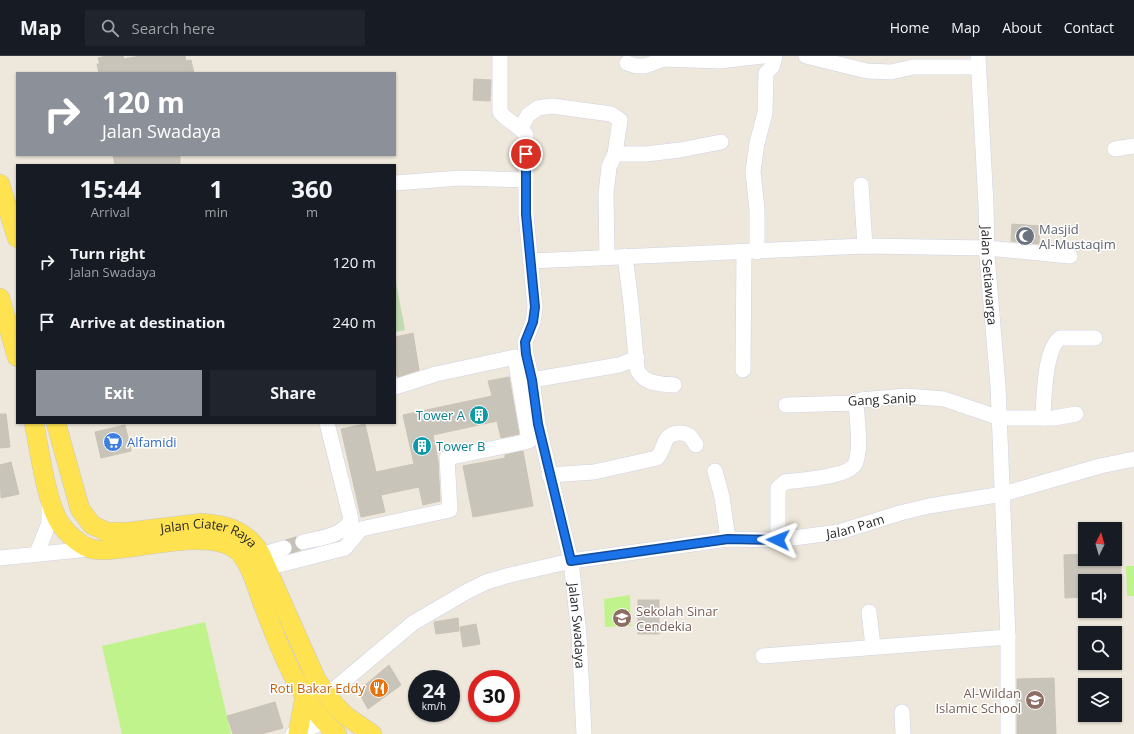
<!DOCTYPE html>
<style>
:root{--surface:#171b24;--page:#20242c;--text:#f1f3f6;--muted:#9ea1a6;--line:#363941;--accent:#8c9099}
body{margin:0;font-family:"Open Sans",sans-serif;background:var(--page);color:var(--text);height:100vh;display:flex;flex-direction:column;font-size:15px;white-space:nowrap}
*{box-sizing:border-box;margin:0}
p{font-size:13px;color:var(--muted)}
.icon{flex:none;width:22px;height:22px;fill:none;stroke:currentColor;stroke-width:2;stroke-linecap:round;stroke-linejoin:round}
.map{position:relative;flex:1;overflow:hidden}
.panel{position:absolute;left:16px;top:108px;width:380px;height:260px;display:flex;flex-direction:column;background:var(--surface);border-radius:0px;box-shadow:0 1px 3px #0004}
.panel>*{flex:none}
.guide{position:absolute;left:16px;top:16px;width:380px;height:84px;border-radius:0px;box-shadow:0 1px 3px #0004;background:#8c9099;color:#fff;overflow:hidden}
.needle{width:26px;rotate:5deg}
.buttons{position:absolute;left:1078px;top:466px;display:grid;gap:8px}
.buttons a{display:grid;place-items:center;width:44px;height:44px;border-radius:0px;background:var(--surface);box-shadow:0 1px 3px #0004;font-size:20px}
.speed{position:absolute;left:408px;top:614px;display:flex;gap:8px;font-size:20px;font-weight:700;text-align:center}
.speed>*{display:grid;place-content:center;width:52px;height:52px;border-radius:50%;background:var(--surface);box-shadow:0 1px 3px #0004;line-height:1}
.speed small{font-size:10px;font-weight:400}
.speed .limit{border:6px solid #d22;background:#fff;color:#111}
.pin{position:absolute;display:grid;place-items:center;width:34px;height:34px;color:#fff;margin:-17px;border:2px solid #fff;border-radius:50%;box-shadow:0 1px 4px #0007}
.me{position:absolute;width:44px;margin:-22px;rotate:272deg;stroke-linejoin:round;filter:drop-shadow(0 0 3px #0008)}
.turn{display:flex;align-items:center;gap:14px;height:84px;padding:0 20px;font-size:18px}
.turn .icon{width:52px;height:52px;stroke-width:2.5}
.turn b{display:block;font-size:28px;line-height:34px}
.eta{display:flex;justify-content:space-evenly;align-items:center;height:68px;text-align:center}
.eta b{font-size:24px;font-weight:700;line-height:28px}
.primary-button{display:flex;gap:8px;margin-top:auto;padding:8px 20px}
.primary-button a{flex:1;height:46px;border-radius:0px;background:var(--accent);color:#fff;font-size:16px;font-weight:700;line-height:46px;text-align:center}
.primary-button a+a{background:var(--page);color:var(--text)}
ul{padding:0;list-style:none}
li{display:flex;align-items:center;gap:12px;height:60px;padding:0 20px}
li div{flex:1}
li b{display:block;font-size:15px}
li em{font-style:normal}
header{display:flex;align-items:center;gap:24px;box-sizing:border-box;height:56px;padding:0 20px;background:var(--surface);border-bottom:1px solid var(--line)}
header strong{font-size:19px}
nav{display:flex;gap:22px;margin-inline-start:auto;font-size:14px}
.search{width:280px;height:36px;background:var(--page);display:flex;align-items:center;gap:10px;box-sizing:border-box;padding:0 14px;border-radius:0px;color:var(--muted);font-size:15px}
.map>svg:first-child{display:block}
.cemetery{fill:#c1dab0}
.pitch{fill:#c0f38b}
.building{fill:#c9c4ba;stroke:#cac3b4}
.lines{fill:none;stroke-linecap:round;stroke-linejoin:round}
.minor-tunnel{stroke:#c7c1b8;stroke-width:15;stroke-dasharray:15 8;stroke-linecap:butt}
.minor-casing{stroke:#d0d2e5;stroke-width:16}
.major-casing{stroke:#c8c8c8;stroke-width:20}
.minor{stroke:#fff;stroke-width:15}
.major{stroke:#ffe24f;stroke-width:19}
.route-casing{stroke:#114b97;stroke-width:10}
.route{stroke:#1a73e8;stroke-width:7}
.labels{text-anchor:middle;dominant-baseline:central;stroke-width:3;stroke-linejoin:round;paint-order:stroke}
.worship-label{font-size:13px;fill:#5b616d;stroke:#fff;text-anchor:start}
.street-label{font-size:13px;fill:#2a2a2a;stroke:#fff}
.culture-label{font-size:13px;fill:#0d838f;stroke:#fff;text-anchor:end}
.shop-label{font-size:13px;fill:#366cbe;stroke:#fff;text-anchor:start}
.education-label{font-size:13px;fill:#785e54;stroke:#fff;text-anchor:start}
.food-label{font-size:13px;fill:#c56008;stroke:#fff;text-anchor:end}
</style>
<header>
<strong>Map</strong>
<div class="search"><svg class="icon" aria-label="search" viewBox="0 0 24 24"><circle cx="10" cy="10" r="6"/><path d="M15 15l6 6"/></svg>Search here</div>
<nav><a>Home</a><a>Map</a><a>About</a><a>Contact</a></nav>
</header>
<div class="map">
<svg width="1134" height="678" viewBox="0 0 1134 678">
<rect width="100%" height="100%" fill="#eee7db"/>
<polygon class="cemetery" points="395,221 405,274 395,276"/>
<g class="pitch">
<polygon points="1126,510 1134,510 1134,540 1127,540"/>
<polygon points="630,539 631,570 605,571 604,543"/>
<polygon points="205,566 231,678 122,678 102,590"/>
</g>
<g class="building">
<polygon points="106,0 123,0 124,3 140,0 185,0 186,5 191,4 194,17 99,17 97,8 100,8 98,2"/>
<polygon points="474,23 491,24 490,45 473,44"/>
<polygon points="113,99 180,99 180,109 115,109"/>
<polygon points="1012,168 1040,170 1039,188 1011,185"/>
<polygon points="413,277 419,314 398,321 395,317 395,281"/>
<polygon points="509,321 519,378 501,382 497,365 433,379 438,404 440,445 423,449 419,431 381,439 385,456 361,461 341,373 365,368 376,416 414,408 403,359 492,340 488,325"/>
<polygon points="0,358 6,358 10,391 0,392"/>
<polygon points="125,369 131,395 101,402 95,376"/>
<polygon points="523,395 533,450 473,461 463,410 505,402 505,399"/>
<polygon points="11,406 19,438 1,442 0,409"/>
<polygon points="1085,498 1085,503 1121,503 1121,525 1085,525 1085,541 1065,542 1064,499"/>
<rect x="638" y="544" width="21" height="34"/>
<polygon points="458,562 459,575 436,578 434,566"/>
<polygon points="476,568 480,588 463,591 460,571"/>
<polygon points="389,609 401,629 368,653 358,635"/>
<polygon points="1054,622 1056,678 1017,678 1017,623"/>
<polygon points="275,646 283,672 261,678 233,678 227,660"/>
</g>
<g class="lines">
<polyline class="minor-tunnel" points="284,492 303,486"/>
<defs>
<g id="minor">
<path id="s1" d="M500 0V56C508 66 519 69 526 79V158L535 251 533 266 525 286 526 298 532 324 538 368 571 505 579 579 584 678"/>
<polyline points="806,0 867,15 891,16 913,11 978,11"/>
<path id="s2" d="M978 0 986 149 987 200 998 330 1008 581V678"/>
<polyline points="627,7 636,10 645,10 664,3 719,5 763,0"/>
<polyline points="521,72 528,59 538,52 552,50 611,58 620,64 615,98 609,111 606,138 607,201"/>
<polyline points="1115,93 1134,90"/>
<polyline points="615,98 646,98 680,94 721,86"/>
<polyline points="395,127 461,122 526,124"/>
<polyline points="861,129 865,190"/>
<polyline points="757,196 757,154 753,115 757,87 765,57 766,17 772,11 775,0"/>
<path d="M625 200 631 247 637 313C643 328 660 328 674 329"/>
<polyline points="531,205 865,190 987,192 1070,200"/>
<polyline points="743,314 744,197"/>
<polyline points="532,324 619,309 637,302"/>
<polyline points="786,349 856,347 861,344 906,340 944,343 1000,362 1054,362 1076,358"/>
<path d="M1043 362C1044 343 1044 294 1060 282H1095"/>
<polyline points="715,415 722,441 728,483"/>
<path d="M549 419 594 416 657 402C665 393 663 377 679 377 690 377 691 381 696 389"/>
<path d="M778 484V432L785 426C800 424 848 421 855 408 862 394 857 363 856 347"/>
<path d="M303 486C319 482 345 480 351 463L327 367"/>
<polyline points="37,497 49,467 49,446"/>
<polyline points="261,499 284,492"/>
<polyline points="0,502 89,493"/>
<polyline points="267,512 345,492 361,473 450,454 447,402 529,385 515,301 436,318 395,331"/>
<polyline points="869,556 873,590"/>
<polyline points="763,600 1008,581"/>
<path id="s3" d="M326 640 413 567 466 536 486 526 510 519 571 505 728 483 778 484 839 476 900 457 929 450 1003 438 1100 410 1134 403"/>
<polyline points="902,656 903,678"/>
<polyline points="293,678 324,666"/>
</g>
<g id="major">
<polyline points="0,128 17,182"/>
<polyline points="0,242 17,301"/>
<path d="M34 367C39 392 47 450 61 469 67 477 79 488 89 492 96 495 108 494 116 493 148 491 214 472 239 496 252 510 257 533 264 551 281 596 300 646 337 678"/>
<path id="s4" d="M56 367 80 453 92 469 107 476H128L202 467C228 469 248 475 261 499L317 625 335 649 346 660 372 678"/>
<polyline points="298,677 305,639"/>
</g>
</defs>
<use href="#minor" class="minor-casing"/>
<use href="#major" class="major-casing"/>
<use href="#minor" class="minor"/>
<use href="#major" class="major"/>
</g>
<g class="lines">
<defs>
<polyline id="route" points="526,98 526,158 535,251 533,266 525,286 526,298 532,324 538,368 571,505 728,483 778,484"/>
</defs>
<use href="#route" class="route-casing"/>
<use href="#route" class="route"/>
</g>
<defs>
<symbol id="mosque-disc" viewBox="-11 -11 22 22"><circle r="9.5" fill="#6b7280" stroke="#fff"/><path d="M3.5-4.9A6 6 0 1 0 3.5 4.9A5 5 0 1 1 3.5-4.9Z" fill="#fff"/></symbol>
<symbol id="building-disc" viewBox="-11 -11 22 22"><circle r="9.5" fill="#0f9aa8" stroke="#fff"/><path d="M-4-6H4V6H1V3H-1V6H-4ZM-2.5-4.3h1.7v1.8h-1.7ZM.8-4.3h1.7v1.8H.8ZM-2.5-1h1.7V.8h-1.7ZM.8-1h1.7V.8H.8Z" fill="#fff"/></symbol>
<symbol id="supermarket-disc" viewBox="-11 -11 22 22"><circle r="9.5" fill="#3f7fe0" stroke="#fff"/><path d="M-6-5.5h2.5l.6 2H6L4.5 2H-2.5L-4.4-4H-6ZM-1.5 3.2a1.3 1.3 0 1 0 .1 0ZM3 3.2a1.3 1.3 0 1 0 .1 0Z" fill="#fff"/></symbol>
<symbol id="school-disc" viewBox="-11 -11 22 22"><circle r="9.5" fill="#8d6e63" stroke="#fff"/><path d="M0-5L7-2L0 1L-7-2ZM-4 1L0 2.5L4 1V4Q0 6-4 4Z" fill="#fff"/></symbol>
<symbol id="restaurant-disc" viewBox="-11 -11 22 22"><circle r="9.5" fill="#e8710a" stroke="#fff"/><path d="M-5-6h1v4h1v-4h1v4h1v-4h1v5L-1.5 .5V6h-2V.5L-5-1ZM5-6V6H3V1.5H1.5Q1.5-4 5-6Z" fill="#fff"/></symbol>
</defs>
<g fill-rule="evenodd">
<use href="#mosque-disc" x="1014" y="169" width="22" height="22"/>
<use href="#building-disc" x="468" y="348" width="22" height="22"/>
<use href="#supermarket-disc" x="102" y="375" width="22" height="22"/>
<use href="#building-disc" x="411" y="379" width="22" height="22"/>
<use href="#school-disc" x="611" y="551" width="22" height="22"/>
<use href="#restaurant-disc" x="368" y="621" width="22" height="22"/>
<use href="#school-disc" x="1024" y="633" width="22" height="22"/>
</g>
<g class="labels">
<g class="worship-label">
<text x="1039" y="173">Masjid<tspan x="1039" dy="15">Al-Mustaqim</tspan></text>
</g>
<g class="street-label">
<text stroke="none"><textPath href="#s2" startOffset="220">Jalan Setiawarga</textPath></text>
<text transform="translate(882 343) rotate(-3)">Gang Sanip</text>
<text stroke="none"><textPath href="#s3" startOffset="572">Jalan Pam</textPath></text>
<text stroke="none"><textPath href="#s4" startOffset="230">Jalan Ciater Raya</textPath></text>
<text stroke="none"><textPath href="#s1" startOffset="589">Jalan Swadaya</textPath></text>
</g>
<g class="culture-label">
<text x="465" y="359">Tower A</text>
<text x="436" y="390" text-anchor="start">Tower B</text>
</g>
<g class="shop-label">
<text x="127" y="386">Alfamidi</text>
</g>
<g class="education-label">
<text x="636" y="555">Sekolah Sinar<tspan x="636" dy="15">Cendekia</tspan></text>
<text x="1021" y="637" text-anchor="end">Al-Wildan<tspan x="1021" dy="15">Islamic School</tspan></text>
</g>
<g class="food-label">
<text x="365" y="632">Roti Bakar Eddy</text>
</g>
</g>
</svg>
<div class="buttons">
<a><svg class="needle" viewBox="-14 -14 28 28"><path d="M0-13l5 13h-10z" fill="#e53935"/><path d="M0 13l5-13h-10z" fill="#9ea1a6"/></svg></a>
<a><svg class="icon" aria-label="sound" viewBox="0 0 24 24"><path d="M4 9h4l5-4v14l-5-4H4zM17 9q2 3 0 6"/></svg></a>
<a><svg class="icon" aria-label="search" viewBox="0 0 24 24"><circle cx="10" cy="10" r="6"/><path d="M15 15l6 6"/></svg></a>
<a><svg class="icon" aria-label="layers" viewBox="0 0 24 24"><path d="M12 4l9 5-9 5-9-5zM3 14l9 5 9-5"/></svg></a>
</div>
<div class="speed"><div>24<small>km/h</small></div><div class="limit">30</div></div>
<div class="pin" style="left:526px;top:98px;background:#d93025"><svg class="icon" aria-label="arrive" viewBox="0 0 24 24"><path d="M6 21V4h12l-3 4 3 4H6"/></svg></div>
<svg class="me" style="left:778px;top:484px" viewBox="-20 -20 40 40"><path d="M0-17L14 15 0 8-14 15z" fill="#1a73e8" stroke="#fff" stroke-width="4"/></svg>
<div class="guide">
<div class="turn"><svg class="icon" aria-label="right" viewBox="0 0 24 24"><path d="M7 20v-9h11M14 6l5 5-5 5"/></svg><div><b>120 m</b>Jalan Swadaya</div></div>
</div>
<section class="panel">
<div class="eta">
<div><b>15:44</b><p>Arrival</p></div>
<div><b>1</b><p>min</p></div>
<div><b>360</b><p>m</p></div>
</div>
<ul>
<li><svg class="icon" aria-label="right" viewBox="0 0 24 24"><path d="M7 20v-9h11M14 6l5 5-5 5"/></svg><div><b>Turn right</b><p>Jalan Swadaya</p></div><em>120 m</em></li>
<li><svg class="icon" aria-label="arrive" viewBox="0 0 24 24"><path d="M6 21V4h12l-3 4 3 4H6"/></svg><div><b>Arrive at destination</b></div><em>240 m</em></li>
</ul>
<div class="primary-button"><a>Exit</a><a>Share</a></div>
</section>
</div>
